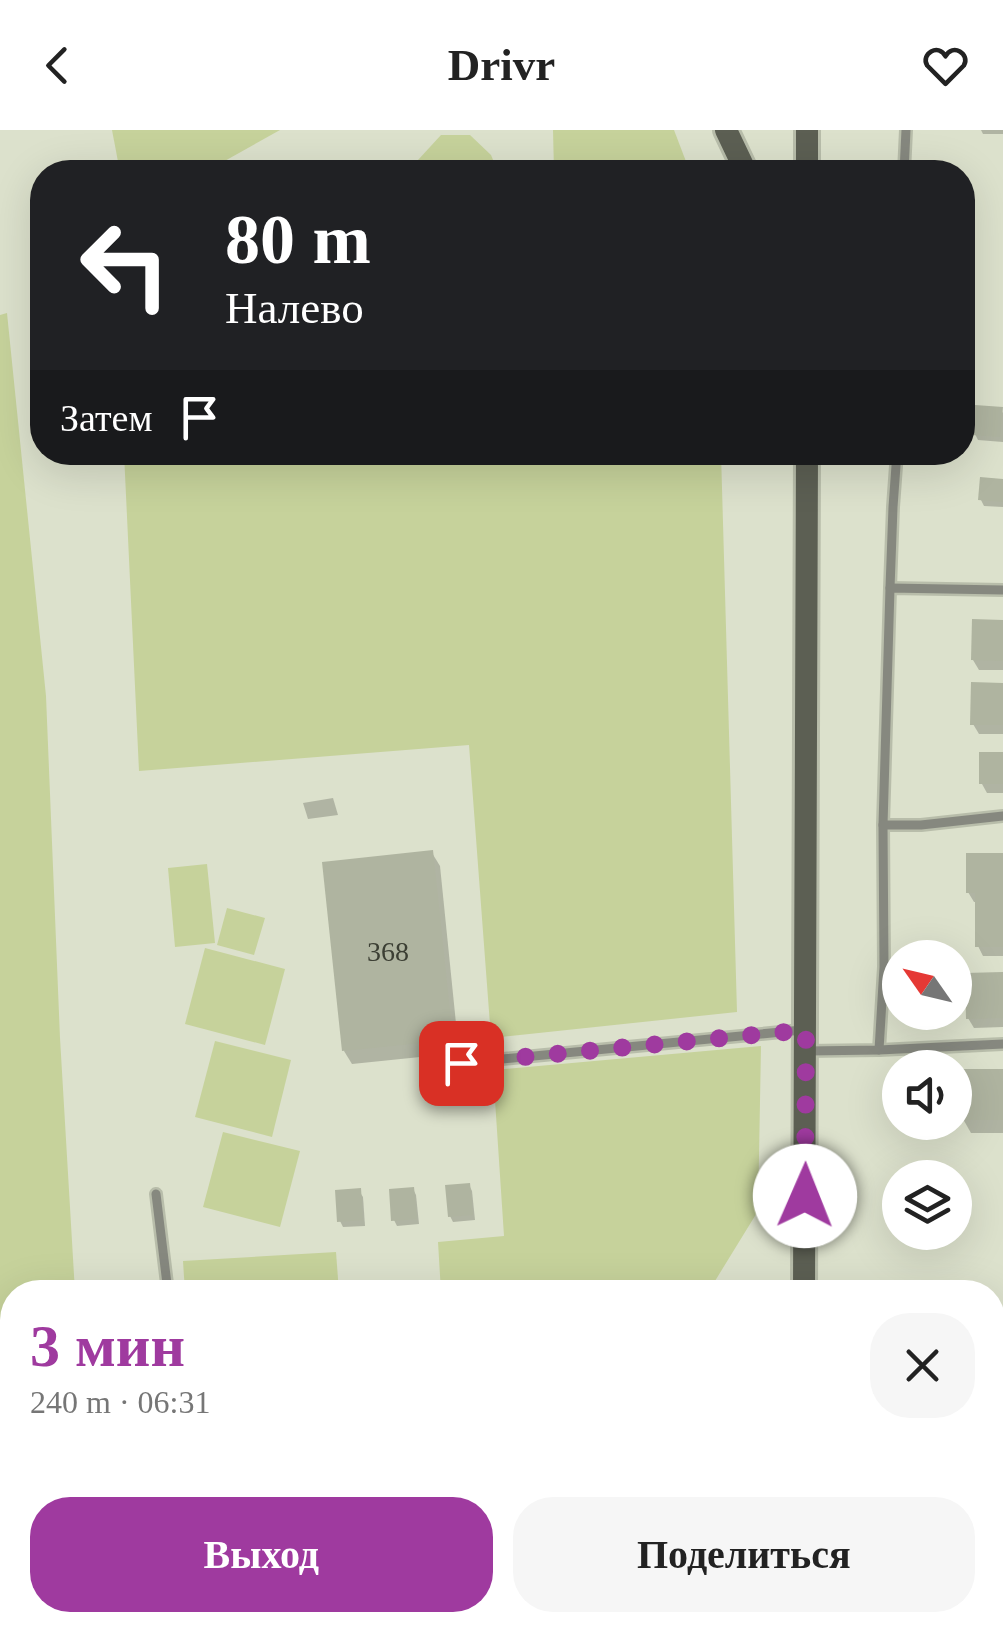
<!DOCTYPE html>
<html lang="ru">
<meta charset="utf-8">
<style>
:root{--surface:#fff;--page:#f6f6f6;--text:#222;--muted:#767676;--accent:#9f3a9f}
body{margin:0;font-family:"Times New Roman",serif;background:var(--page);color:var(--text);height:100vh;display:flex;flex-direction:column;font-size:38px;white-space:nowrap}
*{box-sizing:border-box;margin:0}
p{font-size:32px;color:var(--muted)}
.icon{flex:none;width:55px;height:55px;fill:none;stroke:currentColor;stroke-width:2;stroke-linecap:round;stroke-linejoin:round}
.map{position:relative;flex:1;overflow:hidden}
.side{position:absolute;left:0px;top:1150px;width:1005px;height:352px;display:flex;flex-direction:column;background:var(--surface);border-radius:40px 40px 0 0;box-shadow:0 10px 40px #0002}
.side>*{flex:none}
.top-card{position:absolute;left:30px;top:30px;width:945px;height:305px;border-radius:40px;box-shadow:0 10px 40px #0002;background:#202124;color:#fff;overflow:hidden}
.needle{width:65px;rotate:304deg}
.fabs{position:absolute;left:882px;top:810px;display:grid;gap:20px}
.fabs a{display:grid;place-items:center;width:90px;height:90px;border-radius:50%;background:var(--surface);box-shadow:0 10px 40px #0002;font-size:50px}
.pin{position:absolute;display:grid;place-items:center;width:85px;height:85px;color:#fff;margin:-42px;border-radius:20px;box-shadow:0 5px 15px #0006}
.me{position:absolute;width:110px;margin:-55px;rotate:1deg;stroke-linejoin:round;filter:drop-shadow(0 0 8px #0008)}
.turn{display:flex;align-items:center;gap:35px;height:210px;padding:0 30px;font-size:45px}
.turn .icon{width:130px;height:130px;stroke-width:2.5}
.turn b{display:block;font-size:70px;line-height:85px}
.then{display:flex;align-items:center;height:95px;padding:0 30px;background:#0003;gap:20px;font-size:38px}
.round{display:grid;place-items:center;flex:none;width:105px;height:105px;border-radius:40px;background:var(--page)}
.overview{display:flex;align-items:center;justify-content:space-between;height:170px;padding:0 30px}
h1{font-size:60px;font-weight:600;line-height:75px;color:var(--accent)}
.action{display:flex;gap:20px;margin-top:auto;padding:20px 30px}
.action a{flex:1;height:115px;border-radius:40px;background:var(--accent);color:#fff;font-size:40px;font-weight:600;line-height:115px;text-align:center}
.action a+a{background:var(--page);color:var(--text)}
header{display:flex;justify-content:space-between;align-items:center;height:130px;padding:0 30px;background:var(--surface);font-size:45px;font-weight:600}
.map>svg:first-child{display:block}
.green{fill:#c6d29b}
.shadow{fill:#0003}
.building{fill:#afb4a0}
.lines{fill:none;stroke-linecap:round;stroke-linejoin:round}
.lane-casing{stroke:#b8bdaa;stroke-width:14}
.secondary-casing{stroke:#b8bdaa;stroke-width:28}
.lane{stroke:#86887f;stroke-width:9}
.secondary{stroke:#5c5f53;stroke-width:22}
.route{stroke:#9f3a9f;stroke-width:18;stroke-dasharray:0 32.4}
.labels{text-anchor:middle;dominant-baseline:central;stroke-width:9;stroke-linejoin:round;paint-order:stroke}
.number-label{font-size:28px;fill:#3c3f34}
</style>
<header><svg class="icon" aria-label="back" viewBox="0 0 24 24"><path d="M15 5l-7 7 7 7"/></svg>Drivr<svg class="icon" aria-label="heart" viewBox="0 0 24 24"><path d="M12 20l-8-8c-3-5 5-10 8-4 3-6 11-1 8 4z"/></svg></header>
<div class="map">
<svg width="1003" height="1501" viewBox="0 0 1003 1501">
<rect width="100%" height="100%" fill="#dce1cc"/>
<g class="green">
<polygon points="112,0 280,0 205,42 120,42"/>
<polygon points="553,0 674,0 690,42 554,42"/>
<polygon points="441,5 470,5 491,25 498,42 407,42"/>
<polygon points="7,183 46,566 60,908 75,1162 12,1162 12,1490 100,1490 101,1501 0,1501 0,185"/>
<polygon points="124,323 721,323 737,882 491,908 469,615 139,641"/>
<polygon points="207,734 215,813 175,817 168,738"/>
<polygon points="227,778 265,788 254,825 217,815"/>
<polygon points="205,818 285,839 265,915 185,894"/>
<polygon points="215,911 291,930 272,1007 195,987"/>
<polygon points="761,916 758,1081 715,1151 714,1162 441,1162 438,1112 504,1106 493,940"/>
<polygon points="223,1002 300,1021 280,1097 203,1077"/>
<polygon points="336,1122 339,1162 185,1162 183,1131"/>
<polygon points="201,1490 410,1490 351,1501 201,1501"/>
<polygon points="569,1490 735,1490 736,1501 547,1501"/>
</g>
<g class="shadow">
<polygon points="981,0 1003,0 1003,4 983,4"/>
<polygon points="1001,280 1003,283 1003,312 978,310 975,304"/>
<polygon points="1003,351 1003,377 984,376 981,370"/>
<polygon points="1003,492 1003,540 979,540 973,530"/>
<polygon points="1003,555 1003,604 979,604 973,594"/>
<polygon points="1003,624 1003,663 987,663 982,654"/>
<polygon points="333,668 338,685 308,689 303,673"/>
<polygon points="432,723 440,736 459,923 352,934 344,921"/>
<polygon points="1003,725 1003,826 983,826 978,816 978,772 974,772 968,762"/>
<polygon points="1003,845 1003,897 974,898 968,888"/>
<polygon points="1003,941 1003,1003 971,1003 963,989"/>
<polygon points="469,1055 472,1061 475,1090 453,1092 450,1086"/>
<polygon points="413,1059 416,1065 419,1094 397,1096 394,1090"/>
<polygon points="359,1061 363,1067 365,1096 343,1097 340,1091"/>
<polygon points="431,1154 435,1162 411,1162 411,1155"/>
<polygon points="382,1156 385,1162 362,1162 362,1157"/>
<polygon points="997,1179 1003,1180 1003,1255 992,1255"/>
<polygon points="992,1294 1000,1294 1003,1300 1001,1340 1003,1343 1003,1367 992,1367"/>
<polygon points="1003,1453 1003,1471 996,1459"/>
<polygon points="977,1490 982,1490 990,1501 969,1501 967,1498"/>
</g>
<g class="building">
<polygon points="975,275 1003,277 1000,307 972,305"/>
<polygon points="980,347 1003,349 1003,372 978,370"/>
<polygon points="972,489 1003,490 1003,531 971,530"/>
<polygon points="971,552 1003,553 1003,595 970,595"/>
<rect x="979" y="622" width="24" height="32"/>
<polygon points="433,720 453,910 342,921 322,732"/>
<polygon points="966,723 1003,723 1003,817 975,817 975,763 966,763"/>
<polygon points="1003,842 1003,888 966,889 965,843"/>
<polygon points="961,939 1003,939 1003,990 960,990"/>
<polygon points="470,1053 473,1085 448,1087 445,1055"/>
<polygon points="414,1057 417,1089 391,1091 389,1059"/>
<polygon points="361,1058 363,1090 337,1092 335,1060"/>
</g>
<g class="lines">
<defs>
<g id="lane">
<polyline points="904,42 906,0"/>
<polyline points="890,458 893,377 897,322"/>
<polyline points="883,695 890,458 1003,460"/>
<polyline points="879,920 884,837 883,695 921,695 1003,686"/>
<polyline points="807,921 879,920 1003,914"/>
<polyline points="461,933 802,900"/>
<polyline points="156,1064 168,1162"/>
<polyline points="992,1423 1003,1415"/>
<polyline points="194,1490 194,1501"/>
<polyline points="420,1490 421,1501"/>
<polyline points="940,1490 940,1501"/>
<polyline points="525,1501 557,1492 578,1501"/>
<polyline points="804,1501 863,1490"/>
<polyline points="872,1501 873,1490"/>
</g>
<g id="secondary">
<polyline points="726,0 746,42"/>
<polyline points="807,0 807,42"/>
<polyline points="804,1162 807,322"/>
<polyline points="800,1501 800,1490"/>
</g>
</defs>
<use href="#lane" class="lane-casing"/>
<use href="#secondary" class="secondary-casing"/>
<use href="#lane" class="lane"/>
<use href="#secondary" class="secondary"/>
</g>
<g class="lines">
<polyline class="route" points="461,933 806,900 805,1066"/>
</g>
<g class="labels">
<g class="number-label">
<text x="388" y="821">368</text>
</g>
</g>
</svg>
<div class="fabs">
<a><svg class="needle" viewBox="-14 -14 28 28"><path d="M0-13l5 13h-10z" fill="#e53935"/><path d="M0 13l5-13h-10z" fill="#767676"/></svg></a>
<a><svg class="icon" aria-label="sound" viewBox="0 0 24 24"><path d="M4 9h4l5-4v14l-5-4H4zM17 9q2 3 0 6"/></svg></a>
<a><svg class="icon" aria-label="layers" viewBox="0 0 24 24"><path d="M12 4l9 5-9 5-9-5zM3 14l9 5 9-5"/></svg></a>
</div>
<div class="pin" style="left:461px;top:933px;background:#d93025"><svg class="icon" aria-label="arrive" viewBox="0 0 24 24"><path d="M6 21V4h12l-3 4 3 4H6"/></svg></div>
<svg class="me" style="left:805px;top:1066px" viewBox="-20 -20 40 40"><circle r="19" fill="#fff"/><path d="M0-13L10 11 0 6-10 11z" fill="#9f3a9f"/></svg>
<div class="top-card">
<div class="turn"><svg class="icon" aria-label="left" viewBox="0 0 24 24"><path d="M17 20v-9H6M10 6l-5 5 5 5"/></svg><div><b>80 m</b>Налево</div></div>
<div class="then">Затем<svg class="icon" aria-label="arrive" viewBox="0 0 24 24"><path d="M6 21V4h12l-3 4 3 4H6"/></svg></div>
</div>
<section class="side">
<div class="overview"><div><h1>3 мин</h1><p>240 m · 06:31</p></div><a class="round"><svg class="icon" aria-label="close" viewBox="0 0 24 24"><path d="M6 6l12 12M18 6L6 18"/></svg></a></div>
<div class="action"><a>Выход</a><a>Поделиться</a></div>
</section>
</div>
